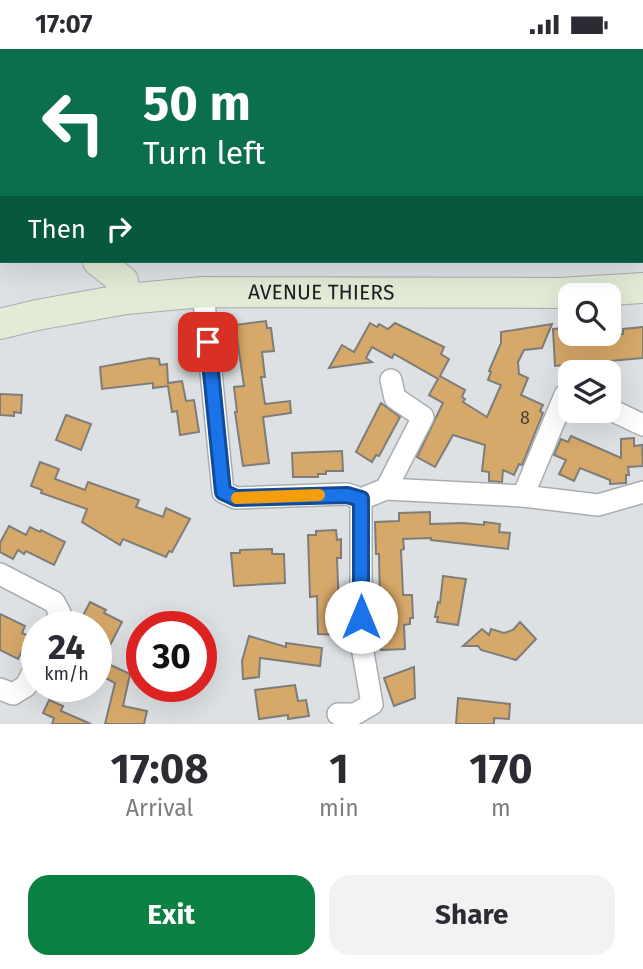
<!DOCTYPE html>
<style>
:root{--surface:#fff;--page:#f2f2f3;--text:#2b2b33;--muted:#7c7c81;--accent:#0b8043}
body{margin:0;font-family:"Fira Sans",sans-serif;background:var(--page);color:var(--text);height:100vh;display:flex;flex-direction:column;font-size:26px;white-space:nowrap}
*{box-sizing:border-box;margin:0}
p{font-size:23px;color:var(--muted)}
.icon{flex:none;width:38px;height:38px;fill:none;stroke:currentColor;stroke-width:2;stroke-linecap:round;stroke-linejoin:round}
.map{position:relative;height:675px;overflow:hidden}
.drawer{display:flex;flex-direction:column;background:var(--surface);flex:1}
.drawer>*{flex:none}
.top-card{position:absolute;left:0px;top:0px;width:644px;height:214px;box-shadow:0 7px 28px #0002;background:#0b6e4f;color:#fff;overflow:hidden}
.buttons{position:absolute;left:558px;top:234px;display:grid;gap:14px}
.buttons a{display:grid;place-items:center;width:63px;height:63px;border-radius:14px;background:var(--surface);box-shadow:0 7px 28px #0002;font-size:35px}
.speed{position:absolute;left:21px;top:562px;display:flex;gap:14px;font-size:35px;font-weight:700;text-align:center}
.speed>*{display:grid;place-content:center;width:91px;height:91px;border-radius:50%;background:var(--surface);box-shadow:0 7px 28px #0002;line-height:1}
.speed small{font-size:18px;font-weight:400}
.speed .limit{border:10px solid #d22;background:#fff;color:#111}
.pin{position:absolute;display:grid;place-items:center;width:60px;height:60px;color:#fff;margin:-30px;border-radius:14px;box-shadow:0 4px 10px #0006}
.me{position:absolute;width:77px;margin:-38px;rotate:0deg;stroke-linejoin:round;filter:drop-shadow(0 0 5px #0008)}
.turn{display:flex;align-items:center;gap:24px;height:147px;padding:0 28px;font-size:32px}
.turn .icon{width:91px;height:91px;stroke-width:2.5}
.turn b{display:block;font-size:49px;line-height:60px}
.then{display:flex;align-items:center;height:66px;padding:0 28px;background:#0003;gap:14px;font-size:26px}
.eta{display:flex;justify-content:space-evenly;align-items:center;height:119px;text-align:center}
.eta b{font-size:42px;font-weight:700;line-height:49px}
.button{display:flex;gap:14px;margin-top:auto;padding:14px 28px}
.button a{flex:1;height:80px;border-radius:21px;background:var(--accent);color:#fff;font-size:28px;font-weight:700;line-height:80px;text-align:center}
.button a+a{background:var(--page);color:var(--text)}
.status{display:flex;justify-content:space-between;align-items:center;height:49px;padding:0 35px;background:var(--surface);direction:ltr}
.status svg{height:19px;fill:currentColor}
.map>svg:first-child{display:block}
.building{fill:#d6a869;stroke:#7f7d7a;stroke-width:2}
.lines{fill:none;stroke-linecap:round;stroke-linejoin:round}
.street-casing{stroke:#aaadb0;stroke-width:24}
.secondary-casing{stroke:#aaadb0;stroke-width:32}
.street{stroke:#fff;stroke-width:21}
.secondary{stroke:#e1ebd6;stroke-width:30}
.route-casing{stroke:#114b97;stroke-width:18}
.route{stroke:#1a73e8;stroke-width:12}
.slow{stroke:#f59e0b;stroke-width:12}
.labels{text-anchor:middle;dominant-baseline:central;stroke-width:7;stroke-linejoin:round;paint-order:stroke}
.number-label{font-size:18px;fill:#4b4132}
.street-label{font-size:21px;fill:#1d1f20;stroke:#dee1e4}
</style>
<div class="status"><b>17:07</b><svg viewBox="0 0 49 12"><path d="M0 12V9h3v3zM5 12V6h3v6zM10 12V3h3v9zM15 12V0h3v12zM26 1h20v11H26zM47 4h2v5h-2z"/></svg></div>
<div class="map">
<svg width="643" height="675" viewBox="0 0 643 675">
<rect width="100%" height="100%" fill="#dee1e4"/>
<g class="building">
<polygon points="266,272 267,279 271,279 274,302 262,303 265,328 261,328 265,355 290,352 291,364 263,368 269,414 243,417 235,363 237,363 234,338 244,337 235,276"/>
<polygon points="370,274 377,278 379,275 388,280 395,274 444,298 441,305 449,310 440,327 465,341 462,348 465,350 463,353 487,368 501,336 488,331 491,323 489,322 501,294 501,283 552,275 542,299 524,301 518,313 519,325 528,329 521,346 543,356 540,362 543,364 522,416 519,415 514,426 503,421 502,433 489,432 489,423 482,422 485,396 453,386 435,418 417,408 443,354 429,346 438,330 394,305 392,309 372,298 366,309 372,313 329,319 342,296 354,303"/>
<polygon points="643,278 643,309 555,317 553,280 568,279 569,286 623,285 623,280"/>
<polygon points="150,309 159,310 160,316 167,315 168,334 182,332 186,352 194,351 199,383 180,386 177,362 172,363 168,337 153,339 153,334 102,340 100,318"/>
<polygon points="0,345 22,346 21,364 14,363 14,367 0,366"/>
<polygon points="381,354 400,368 379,407 376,406 372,413 356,403"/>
<polygon points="66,366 91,375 81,401 56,391"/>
<polygon points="571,387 621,409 621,390 634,389 634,397 642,396 643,417 628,418 629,426 626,426 626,434 610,435 610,431 580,419 574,432 559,425 566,411 554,406 561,390 568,393"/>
<polygon points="342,402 343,422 326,422 326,425 318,425 318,428 293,428 292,404"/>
<polygon points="40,413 59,420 55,430 85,441 88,433 139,451 136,458 163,468 166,459 190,470 172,503 169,502 166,508 123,490 120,496 82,473 87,460 41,444 42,441 31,437"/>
<polygon points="430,463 430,475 463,474 484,476 484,473 500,475 499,483 510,484 508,500 431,491 431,489 403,490 404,500 401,501 403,546 412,546 413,569 410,569 410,575 404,576 405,600 381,601 379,505 376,505 375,473 399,472 399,464"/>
<polygon points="9,477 26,486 30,478 40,483 41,481 65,493 54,516 26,502 24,505 18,501 13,510 0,503 0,494"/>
<polygon points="336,481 337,491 341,490 341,509 337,509 340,586 318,585 317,547 310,548 308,486 316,486 316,482"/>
<polygon points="272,500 272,505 284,505 285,534 234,537 231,504 240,504 240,501"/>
<polygon points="443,527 466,530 458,576 437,573 438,568 435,568 438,553 440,554"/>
<polygon points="90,553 106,561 104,564 122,573 102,612 130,625 123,657 147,662 144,675 105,675 115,634 96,624 96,578 77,578"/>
<polygon points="0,565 25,577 22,584 29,587 18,610 0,601"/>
<polygon points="520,573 536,590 516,611 481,601 478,597 463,597 482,580 489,586 491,580 504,584 513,581"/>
<polygon points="249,587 286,598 286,594 322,599 320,617 260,609 259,628 243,630 242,612"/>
<polygon points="414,618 415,649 394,657 384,629"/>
<polygon points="295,636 298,652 306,651 309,667 288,670 288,666 259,670 255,641"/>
<polygon points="458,649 510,655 509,670 494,669 494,675 456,675"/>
<polygon points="49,651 63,657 61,662 91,675 52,675 54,669 43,664"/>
</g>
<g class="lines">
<defs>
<g id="street">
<polyline points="642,84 643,83"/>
<polyline points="203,243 223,443 236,449 347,445 361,450 386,440 423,368 395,349 391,331"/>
<polyline points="570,346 565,346 523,447 598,456 643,443"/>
<polyline points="609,360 643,376"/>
<polyline points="386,440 523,447"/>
<polyline points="0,525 54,553 60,564 54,578"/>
<polyline points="0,640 13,645 26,637 37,615"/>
<polyline points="338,665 355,665 372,655 361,592 361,450"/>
</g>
<g id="secondary">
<polyline points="0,124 2,126"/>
<polyline points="98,212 123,232 126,250"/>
<path id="s1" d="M0 275 37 266 126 250 203 243 559 244 643 239"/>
</g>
</defs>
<use href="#street" class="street-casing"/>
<use href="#secondary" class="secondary-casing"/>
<use href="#street" class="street"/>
<use href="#secondary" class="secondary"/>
</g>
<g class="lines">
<defs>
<polyline id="route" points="208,293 223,443 236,449 347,446 361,450 361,568"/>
</defs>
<use href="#route" class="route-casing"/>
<use href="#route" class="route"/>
<polyline class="slow" points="237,449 319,446"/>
</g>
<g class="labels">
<g class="number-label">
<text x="525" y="369">8</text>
</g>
<g class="street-label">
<text stroke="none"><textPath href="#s1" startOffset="324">AVENUE THIERS</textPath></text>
</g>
</g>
</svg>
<div class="buttons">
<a><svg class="icon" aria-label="search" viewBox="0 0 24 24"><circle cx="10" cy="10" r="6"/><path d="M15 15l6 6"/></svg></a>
<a><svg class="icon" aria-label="layers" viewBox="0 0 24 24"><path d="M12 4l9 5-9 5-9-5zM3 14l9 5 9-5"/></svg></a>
</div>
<div class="speed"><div>24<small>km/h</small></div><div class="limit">30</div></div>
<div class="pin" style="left:208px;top:293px;background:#d93025"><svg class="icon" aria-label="arrive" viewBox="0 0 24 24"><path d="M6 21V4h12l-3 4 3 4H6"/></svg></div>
<svg class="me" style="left:361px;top:568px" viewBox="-20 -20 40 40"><circle r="19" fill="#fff"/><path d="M0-13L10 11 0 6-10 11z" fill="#1a73e8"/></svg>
<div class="top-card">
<div class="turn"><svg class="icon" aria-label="left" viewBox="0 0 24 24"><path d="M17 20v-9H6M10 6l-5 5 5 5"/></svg><div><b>50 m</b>Turn left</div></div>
<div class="then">Then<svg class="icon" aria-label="right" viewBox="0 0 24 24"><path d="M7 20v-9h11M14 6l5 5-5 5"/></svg></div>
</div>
</div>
<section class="drawer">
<div class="eta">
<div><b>17:08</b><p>Arrival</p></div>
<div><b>1</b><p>min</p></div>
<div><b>170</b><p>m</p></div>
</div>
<div class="button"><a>Exit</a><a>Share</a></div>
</section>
